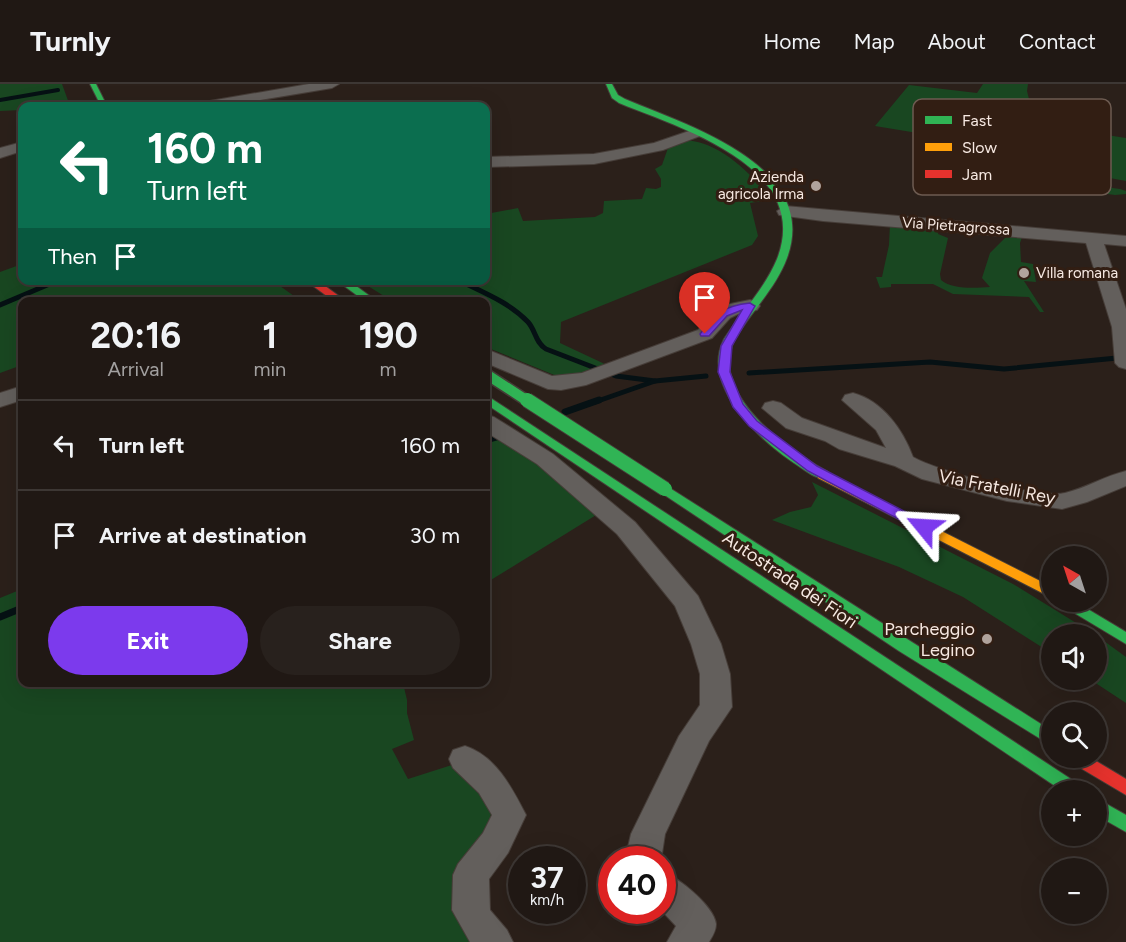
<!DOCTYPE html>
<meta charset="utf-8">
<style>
:root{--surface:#201814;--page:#28211d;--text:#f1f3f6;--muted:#a2a0a0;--line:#3d3734;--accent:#7c3aed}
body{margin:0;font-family:Figtree,sans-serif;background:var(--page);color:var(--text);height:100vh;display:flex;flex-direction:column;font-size:22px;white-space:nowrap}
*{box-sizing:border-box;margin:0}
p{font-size:20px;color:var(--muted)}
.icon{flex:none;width:33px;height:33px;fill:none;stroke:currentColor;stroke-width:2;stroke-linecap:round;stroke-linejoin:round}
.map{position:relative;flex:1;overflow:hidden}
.drawer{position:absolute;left:18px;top:213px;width:472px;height:390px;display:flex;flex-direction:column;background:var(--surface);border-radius:12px;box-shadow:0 6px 24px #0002,0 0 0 2px var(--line)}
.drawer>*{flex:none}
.banner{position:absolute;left:18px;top:18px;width:472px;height:183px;border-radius:12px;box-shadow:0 6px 24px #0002,0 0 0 2px var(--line);background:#0b6e4f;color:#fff;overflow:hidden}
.needle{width:39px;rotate:321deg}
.tools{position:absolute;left:1041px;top:462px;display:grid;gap:12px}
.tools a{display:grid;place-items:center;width:66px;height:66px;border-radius:50%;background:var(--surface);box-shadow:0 6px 24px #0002,0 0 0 2px var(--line);font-size:30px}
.speed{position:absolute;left:508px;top:762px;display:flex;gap:12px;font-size:30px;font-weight:700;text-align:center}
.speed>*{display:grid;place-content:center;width:78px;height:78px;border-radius:50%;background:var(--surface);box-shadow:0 6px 24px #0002,0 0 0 2px var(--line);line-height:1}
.speed small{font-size:15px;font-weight:400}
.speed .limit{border:9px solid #d22;background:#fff;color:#111}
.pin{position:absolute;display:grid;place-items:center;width:51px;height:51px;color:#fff;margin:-62px -26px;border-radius:50% 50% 50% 0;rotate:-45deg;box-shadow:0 0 6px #0007}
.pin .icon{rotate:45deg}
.me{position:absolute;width:66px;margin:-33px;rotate:297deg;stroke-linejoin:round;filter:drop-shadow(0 0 4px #0008)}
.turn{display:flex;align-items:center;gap:21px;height:126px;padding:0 30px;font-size:27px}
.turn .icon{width:78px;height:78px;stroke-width:2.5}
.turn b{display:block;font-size:42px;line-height:51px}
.then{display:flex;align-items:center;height:57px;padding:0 30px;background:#0003;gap:12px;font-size:22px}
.eta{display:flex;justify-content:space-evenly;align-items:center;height:102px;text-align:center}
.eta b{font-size:36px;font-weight:700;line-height:42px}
.cta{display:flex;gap:12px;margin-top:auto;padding:12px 30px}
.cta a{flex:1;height:69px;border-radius:36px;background:var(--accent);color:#fff;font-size:24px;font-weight:700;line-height:69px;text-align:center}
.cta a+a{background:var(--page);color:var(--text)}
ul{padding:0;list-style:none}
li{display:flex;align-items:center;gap:18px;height:90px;padding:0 30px;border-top:2px solid var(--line)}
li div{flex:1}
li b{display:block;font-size:22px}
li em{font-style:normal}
header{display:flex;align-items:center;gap:36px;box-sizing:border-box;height:84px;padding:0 30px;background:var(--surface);border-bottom:2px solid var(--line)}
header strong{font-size:28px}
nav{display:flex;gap:33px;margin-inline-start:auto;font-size:21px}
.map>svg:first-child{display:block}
.green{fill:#194721}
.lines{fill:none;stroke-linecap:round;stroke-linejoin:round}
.stream-far2{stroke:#061114;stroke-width:4}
.stream-far1{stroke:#061114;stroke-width:5}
.stream{stroke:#061114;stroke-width:7}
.street-casing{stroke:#463d38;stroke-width:2}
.fast-casing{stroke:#463d38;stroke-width:2}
.slow-casing{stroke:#463d38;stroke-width:2}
.jam-casing{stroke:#463d38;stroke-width:2}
.street{fill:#635f5c;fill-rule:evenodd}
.fast{fill:#30b455;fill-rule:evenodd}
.slow{fill:#ff9f0a;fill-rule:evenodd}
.jam{fill:#e5322d;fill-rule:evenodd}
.fast-bridge-far1-casing{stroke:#463d38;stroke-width:13;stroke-linecap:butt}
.fast-bridge-casing{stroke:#463d38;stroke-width:16;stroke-linecap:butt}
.fast-bridge-far1{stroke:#30b455;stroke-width:10}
.fast-bridge{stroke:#30b455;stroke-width:14}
.route{fill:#7c3aed;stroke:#51269a;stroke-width:1.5}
.poi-dot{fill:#b0a39c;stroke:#321e13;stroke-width:2}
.labels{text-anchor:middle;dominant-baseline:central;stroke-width:6;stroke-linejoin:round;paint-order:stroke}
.far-poi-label{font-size:15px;fill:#f7e9e2;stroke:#321e13;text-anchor:end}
.far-street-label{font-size:15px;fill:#f7e9e2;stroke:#321e13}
.street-label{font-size:18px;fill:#f7e9e2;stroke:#321e13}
.poi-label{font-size:18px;fill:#f7e9e2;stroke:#321e13;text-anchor:end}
.key{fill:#321e13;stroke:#6d5b51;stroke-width:1.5}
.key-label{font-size:16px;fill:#f7e9e2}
</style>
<header>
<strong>Turnly</strong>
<nav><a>Home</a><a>Map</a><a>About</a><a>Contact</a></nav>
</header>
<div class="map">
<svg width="1126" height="858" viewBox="0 0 1126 858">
<rect width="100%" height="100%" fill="#2b201a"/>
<g class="green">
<polygon points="0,0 62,0 70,22 22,22 22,26 0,27"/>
<polygon points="983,0 1028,0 1027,7 1030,19 1023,38 949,72 938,69 952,57 948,54 875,42 909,1 977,9"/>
<polygon points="1068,45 1126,54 1126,97 1039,81"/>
<path d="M684 57C714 54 756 91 769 116L750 119 758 152 752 161 561 238 560 259 609 282 564 295 486 263V218L392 217 360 197 486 196V130L518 124 523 137 595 133 603 129 604 117 642 115 646 104 656 105 661 103V95L655 85 662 81 668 64Z"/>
<path d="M989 63 991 66 988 70C1020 91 1082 99 1120 105L1126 107V110L1115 111 1078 106 1046 108 1037 111 1010 110 980 88 951 76 969 72Z"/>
<path d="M890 140 939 144 938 150 948 154 940 190 941 196C953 206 976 204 990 203L982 194 990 169 1008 151 1023 150 1020 159 1021 178 1033 180 1036 198 1024 197 1044 228H1040L1029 213 953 210 933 200H891V203L880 204 876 193H882L889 161Z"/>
<polygon points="22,180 22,196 273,197 301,217 22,218 22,281 0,289 0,188"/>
<polygon points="486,348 510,357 601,428 486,499"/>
<polygon points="812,398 1013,500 1094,550 1052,550 1051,569 963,513 899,483 772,436 790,428 811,423 818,411"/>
<polygon points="22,505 22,598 403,599 407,616 407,629 414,656 392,665 408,695 455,680 477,702 491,729 488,745 484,858 0,858 0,514"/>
<polygon points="1097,552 1126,573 1126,619 1091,596 1096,596"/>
</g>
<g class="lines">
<polyline class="stream-far2" points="0,16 58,6"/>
<g class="stream-far1">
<path d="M458 196C482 208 509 218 528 238 536 247 535 258 546 265L616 292 655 297"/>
<polyline points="0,221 59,196"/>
<polyline points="749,289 930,278 1004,285 1117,274"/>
<polyline points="595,318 655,297 706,292"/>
</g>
<g class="stream">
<polyline points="565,328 599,316"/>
<polyline points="486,356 504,351"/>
<polyline points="0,533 22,524"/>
</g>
<defs>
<g id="street">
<polygon points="309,0 339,0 332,4 225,22 197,22 204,18"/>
<polygon points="695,45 702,49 700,52 663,66 594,80 486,83 486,73 594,70 654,59"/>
<polygon points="22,58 22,67 0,74 0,64"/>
<polygon points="785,122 1126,152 1126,162 1104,160 1126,225 1126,285 1119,283 1115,279 1112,243 1086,159 823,137 779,131 777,127"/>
<polygon points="750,216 757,218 760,222 757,226 738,230 730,234 712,254 586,301 561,306 548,305 486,279 486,265 552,292 582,289 698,246 716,226 725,221"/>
<polygon points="22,302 22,316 0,323 0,309"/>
<path d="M853 309C883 317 903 346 913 373 937 387 1039 415 1065 409 1086 404 1105 392 1126 387V402L1087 418 1062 425 1007 417 922 395 895 382 839 365 825 357 786 344 762 324 765 319 773 317 781 319 802 334 886 364 876 346 842 316 845 311Z"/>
<polygon points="486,331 494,333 553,370 635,438 698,512 721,560 730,590 732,623 709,657 665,750 661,776 625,776 631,750 679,652 700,621 700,590 691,560 675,522 617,450 537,380 486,348"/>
<path d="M465 662C496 672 512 704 526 731L508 769 489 795 490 826 507 846 513 858H470L452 826 453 791 458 780 483 749 492 731 479 709 453 684 449 675 453 666Z"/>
<path d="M663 788C679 794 714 822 716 840 716 847 712 853 709 858H667L676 842 661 826Z"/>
</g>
<g id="fast">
<polygon points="90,0 96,0 107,22 101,22"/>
<path d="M606 0H612L618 11 625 15C686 41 821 81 787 174 776 204 751 228 735 255 707 309 788 366 828 388L829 391 828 394C816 397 804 385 794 379 760 356 700 302 724 255 741 229 765 204 777 175 813 83 680 44 619 19L612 14Z"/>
<polygon points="336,196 348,196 378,218 366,218"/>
<polygon points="486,311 1080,701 1083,706 1061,706 486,320"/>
<polygon points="665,401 1052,647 1052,662 899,567 660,408 658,405"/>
<polygon points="1059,518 1076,518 1126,548 1126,560 1061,521"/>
<polygon points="1096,714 1126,731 1126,748 1096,731"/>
</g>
<polygon id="slow" points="823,387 1052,503 1052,514 818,394 817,391 818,388"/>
<g id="jam">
<polygon points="305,196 317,196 347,218 335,218"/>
<polygon points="1069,674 1091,674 1126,695 1126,711 1072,679"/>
</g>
</defs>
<use href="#street" class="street-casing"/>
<use href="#fast" class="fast-casing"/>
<use href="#slow" class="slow-casing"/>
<use href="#jam" class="jam-casing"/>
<use href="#street" class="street"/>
<use href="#fast" class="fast"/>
<use href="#slow" class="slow"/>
<use href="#jam" class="jam"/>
<defs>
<polyline id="fast-bridge-far1" points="486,290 529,318"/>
<polyline id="fast-bridge" points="527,316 665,405"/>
</defs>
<use href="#fast-bridge-far1" class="fast-bridge-far1-casing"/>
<use href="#fast-bridge" class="fast-bridge-casing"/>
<use href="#fast-bridge-far1" class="fast-bridge-far1"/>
<use href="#fast-bridge" class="fast-bridge"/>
</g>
<path class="route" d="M750 219 755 222 732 262 730 288 743 320 757 337 817 382 929 440 931 443 929 446H919L808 387 749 342 733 323 718 288 721 262 742 226 727 232 709 252H701L700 250C716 229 723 222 750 219Z"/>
<g class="poi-dot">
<circle cx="816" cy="102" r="6"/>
<circle cx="1024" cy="189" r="6"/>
<circle cx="987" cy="555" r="6"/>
</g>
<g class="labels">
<g class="far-poi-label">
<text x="804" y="93">Azienda<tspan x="804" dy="17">agricola Irma</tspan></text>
<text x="1036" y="189" text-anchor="start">Villa romana</text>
</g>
<g class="far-street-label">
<text transform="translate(956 142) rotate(4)">Via Pietragrossa</text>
</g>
<g class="street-label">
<text transform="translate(997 403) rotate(11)">Via Fratelli Rey</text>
<text transform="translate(790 496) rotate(34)">Autostrada dei Fiori</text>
</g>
<g class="poi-label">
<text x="975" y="545">Parcheggio<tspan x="975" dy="21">Legino</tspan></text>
</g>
</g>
<rect x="913" y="15" width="198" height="96" rx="9" class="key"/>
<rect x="925" y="32" width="27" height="8" fill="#30b455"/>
<rect x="925" y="59" width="27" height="8" fill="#ff9f0a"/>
<rect x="925" y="86" width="27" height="8" fill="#e5322d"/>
<g class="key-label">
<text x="962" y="42">Fast</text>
<text x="962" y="69">Slow</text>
<text x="962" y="96">Jam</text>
</g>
</svg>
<div class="tools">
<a><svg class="needle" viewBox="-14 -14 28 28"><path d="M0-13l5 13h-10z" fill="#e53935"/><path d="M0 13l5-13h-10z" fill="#a2a0a0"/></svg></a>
<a><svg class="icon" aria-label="sound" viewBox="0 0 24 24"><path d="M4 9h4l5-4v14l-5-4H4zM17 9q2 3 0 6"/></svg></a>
<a><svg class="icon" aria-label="search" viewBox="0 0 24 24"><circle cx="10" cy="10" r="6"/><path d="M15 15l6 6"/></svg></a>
<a>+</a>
<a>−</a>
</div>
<div class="speed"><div>37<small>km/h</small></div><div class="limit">40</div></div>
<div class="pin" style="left:705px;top:250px;background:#d93025"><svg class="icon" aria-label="arrive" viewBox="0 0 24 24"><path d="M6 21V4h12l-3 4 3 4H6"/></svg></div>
<svg class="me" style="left:924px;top:443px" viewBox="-20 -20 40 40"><path d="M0-17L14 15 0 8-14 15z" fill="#7c3aed" stroke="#fff" stroke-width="4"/></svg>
<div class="banner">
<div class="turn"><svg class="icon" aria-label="left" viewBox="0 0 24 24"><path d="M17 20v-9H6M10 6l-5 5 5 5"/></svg><div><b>160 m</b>Turn left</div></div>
<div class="then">Then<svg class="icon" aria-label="arrive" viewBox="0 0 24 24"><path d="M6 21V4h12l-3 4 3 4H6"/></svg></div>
</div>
<section class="drawer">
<div class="eta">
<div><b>20:16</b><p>Arrival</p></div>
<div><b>1</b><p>min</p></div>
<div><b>190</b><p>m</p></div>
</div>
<ul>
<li><svg class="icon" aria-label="left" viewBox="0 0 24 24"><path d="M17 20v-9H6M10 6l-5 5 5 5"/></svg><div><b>Turn left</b></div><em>160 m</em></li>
<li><svg class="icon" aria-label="arrive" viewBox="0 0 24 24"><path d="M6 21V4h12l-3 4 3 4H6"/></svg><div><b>Arrive at destination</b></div><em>30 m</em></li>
</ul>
<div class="cta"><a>Exit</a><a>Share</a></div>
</section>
</div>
